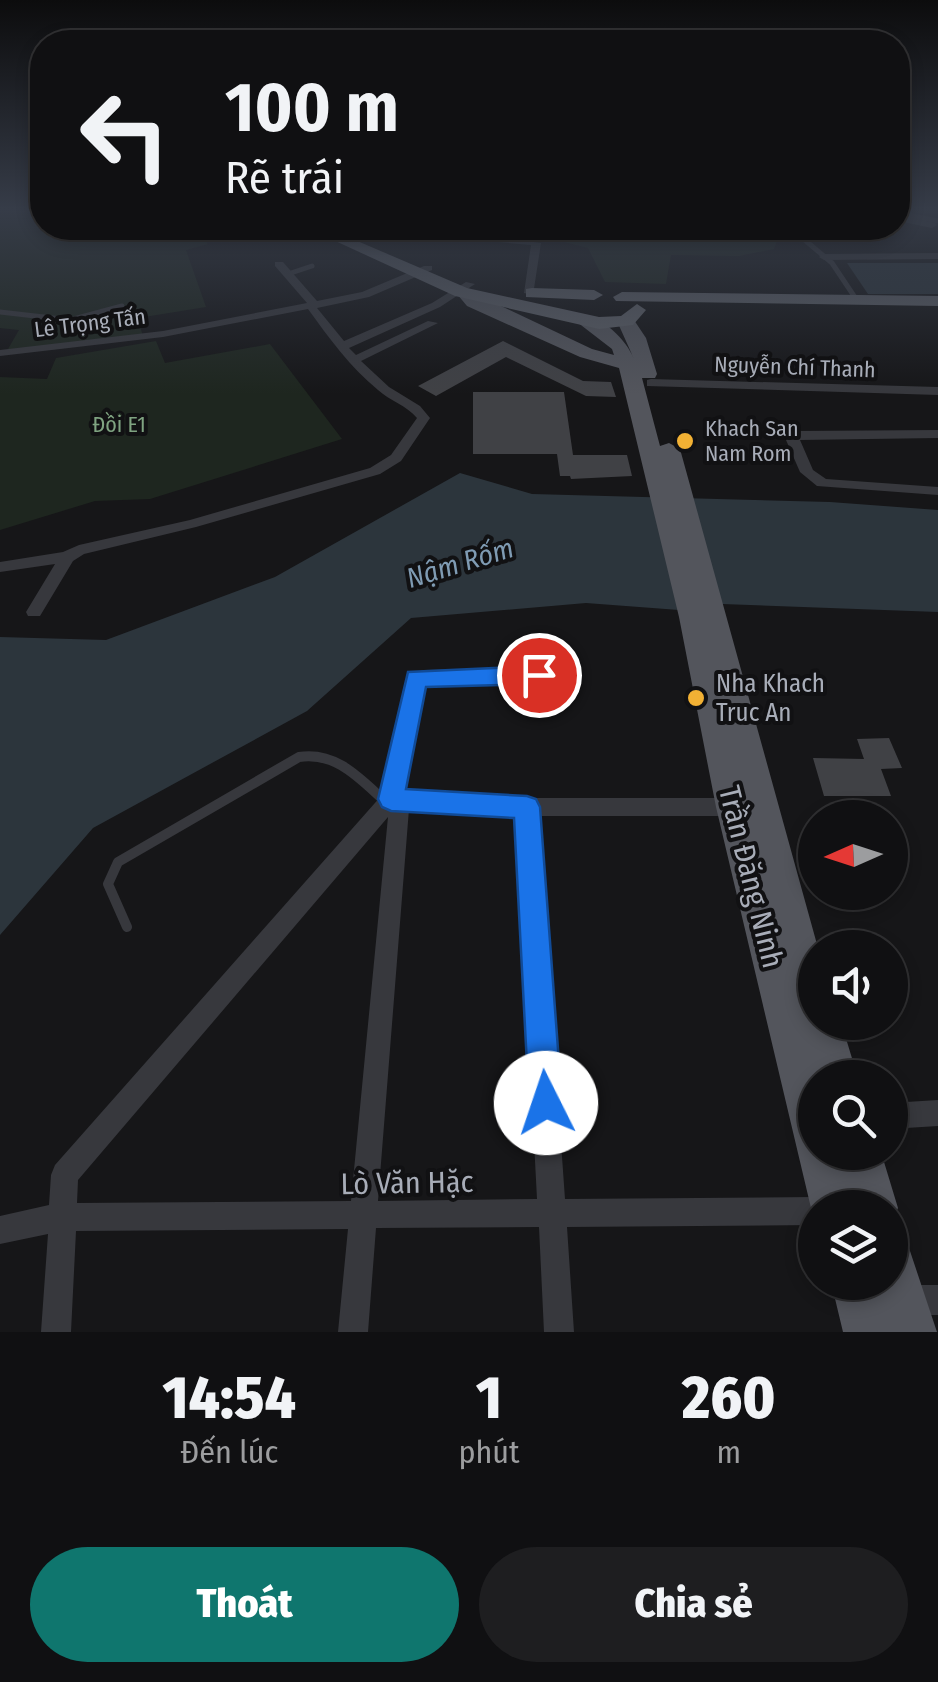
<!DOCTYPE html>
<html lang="vi">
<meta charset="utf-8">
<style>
:root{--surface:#101012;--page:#1e1e20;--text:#f1f3f6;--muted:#9c9d9f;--line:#303032;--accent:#0f766e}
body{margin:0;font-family:"Fira Sans Condensed",sans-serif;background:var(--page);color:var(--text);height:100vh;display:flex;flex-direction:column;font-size:38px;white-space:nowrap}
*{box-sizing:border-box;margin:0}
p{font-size:32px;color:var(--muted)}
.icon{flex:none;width:55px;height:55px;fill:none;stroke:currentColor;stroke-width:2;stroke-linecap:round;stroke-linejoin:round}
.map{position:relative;height:1332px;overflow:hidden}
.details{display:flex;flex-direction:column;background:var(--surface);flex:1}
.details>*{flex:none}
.banner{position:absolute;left:30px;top:30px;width:880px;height:210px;border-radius:40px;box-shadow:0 5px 15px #0003,0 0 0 2px var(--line);background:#101012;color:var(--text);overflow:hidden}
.needle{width:65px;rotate:267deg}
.controls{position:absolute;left:798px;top:800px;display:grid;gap:20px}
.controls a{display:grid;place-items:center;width:110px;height:110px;border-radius:50%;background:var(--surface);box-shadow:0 5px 15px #0003,0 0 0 2px var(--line);font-size:50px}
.pin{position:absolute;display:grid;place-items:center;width:85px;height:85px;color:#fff;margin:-42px;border:5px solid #fff;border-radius:50%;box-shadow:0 2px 10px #0007}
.me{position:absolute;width:110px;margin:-55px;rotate:356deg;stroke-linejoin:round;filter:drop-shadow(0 0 8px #0008)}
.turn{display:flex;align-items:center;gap:35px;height:210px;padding:0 30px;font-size:45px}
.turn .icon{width:130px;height:130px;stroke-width:2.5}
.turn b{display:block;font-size:70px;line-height:85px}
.eta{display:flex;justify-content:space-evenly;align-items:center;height:170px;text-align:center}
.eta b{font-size:60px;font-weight:800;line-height:70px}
.primary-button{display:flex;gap:20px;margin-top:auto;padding:20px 30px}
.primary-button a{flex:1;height:115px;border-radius:60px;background:var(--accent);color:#fff;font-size:40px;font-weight:800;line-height:115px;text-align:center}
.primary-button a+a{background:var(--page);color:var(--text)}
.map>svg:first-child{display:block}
.green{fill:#1e261f}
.water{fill:#2c353c}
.building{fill:#404145}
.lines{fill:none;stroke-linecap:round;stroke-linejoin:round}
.service-far1{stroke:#37383d;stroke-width:5}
.service{stroke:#37383d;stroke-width:10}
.minor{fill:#37383d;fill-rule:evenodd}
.primary{fill:#53555c;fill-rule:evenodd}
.trunk{fill:#5b5e65;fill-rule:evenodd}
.route{fill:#1a73e8;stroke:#114b97;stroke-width:2.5}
.poi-dot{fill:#f2b134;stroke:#111113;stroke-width:4}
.labels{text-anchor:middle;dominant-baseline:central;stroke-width:8;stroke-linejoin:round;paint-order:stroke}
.far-street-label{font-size:22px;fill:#a8adb8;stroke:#111113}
.far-park-label{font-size:22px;fill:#7fa381;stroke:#111113}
.far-poi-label{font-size:22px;fill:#a8adb8;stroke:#111113;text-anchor:start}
.poi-label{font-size:25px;fill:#a8adb8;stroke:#111113;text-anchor:start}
.water-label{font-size:28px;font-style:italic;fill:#7f9bb3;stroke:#111113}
.near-street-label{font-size:30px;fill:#a8adb8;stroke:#111113}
</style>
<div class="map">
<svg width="938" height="1332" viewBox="0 0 938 1332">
<rect width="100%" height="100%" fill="#161618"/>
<g class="green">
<polygon points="0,208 42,208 42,228 194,228 208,244 186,250 206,307 138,318 143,337 50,350 8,349 19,330 0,328"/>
<polygon points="553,228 782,228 774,249 739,256 671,255 666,284 605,282 588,248 560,241"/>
<polygon points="156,341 165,363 270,344 342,439 150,499 95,501 0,530 0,377 47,379 56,358"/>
</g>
<g class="water">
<polygon points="847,263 938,263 938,294 868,294"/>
<polygon points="460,473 532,494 830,502 938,510 938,612 722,604 679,610 586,603 411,618 307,711 93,828 0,935 0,637 106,640 275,577"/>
</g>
<g class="building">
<polygon points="503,341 583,381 611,382 616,397 586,396 506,357 436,396 418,386"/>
<polygon points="473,392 564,392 573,455 627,455 632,476 571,479 570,476 560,476 557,454 473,454"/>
<polygon points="889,738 902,768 881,769 891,796 824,796 813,758 864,759 857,739"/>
</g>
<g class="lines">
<g class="service-far1">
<polyline points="898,213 938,221"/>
<polyline points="799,228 800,236 832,263 856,299"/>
<polyline points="288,274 312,266"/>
<polyline points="0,312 70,320 122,306"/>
</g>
<path class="service" d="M127 927 108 884 118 862 299 757C337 751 361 780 387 803"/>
<g class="minor">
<polygon points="898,215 935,223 937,225 932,228 898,221"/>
<polygon points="247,228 262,228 239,235 234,232"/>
<polygon points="497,228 505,228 506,238 541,243 533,295 524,293 531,245 498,242"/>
<polygon points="938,253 938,259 824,260 819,257 824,254"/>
<path d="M275 262H283L317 301 362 292 424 266H432V270L369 297 317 308 344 341 432 303 466 282 475 284 440 307 349 348 356 355 428 321 438 323 361 361 389 387 420 406 430 418 401 461 380 474 196 527 84 554 73 561 40 616H28L26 612 55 564 0 572V562L63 552 79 545 190 520 370 468 391 455 417 418C406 405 390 401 378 390 350 367 329 338 308 309L163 337 0 356V350L163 331 307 303 275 266Z"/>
<polygon points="651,379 938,387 938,395 647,386 647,380"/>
<polygon points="938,430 938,438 800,440 813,470 826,479 938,487 938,495 817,486 800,472 786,440 791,432 796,431"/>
<path d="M539 668 545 670 548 675 545 680 539 682 426 684 420 688 402 791 527 798H739L746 801 749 807 746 813 739 816H538L565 1199 815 1197 825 1201 827 1208H815V1225L567 1227 574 1332H544L539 1227 376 1228 368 1332H338L348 1229 76 1231 71 1332H41L48 1234 0 1244V1216L49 1205 51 1175 55 1165 382 795 406 679 423 670ZM409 809 517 815 537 1199 378 1201ZM388 817 351 1201 77 1203 78 1180Z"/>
<polygon points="938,1100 938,1126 890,1129 890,1103"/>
<polygon points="904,1285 938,1285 938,1315 904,1315 894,1310 889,1300 894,1290"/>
</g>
<g class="primary">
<path d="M465 289 592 349 614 355 612 349 577 322V314C599 312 627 340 634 359L617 321 632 317 646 338 657 374 655 378H642L660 446 669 443 680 449 818 948H815V1022H841L858 1078H815V1152H881L898 1208 891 1223 890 1208H815V1217L811 1208 716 807 679 617 619 368 580 357 467 306 457 294Z"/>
<polygon points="890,1233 906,1239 937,1332 843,1332 831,1282 890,1282"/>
</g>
<g class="trunk">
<polygon points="307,228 327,228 467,288 599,317 621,316 637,304 646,310 633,325 599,329 455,296"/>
<polygon points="532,288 594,290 603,295 594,300 526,297 526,289"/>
<polygon points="622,292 938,296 938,306 616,301 613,297"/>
</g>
</g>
<linearGradient id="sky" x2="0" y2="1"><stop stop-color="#0c0c0d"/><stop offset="0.53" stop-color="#363c48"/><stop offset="1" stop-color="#363c48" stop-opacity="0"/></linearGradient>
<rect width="938" height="394" fill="url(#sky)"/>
<polygon class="route" points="539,666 550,675 539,684 426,687 406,789 527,796 536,799 540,807 562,1103 557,1115 546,1120 534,1115 529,1103 514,818 391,811 382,807 378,799 408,672"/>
<g class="poi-dot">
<circle cx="685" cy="441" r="10"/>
<circle cx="696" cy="698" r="10"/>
</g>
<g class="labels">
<g class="far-street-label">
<text transform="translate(90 323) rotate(-7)">Lê Trọng Tấn</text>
<text transform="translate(795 367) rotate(2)">Nguyễn Chí Thanh</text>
</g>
<g class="far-park-label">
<text x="119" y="424">Đồi E1</text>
</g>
<g class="far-poi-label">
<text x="705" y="428">Khach San<tspan x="705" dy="25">Nam Rom</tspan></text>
</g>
<g class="poi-label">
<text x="716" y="684">Nha Khach<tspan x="716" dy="29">Truc An</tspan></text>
</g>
<g class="water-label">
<text transform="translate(460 563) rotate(-17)">Nậm Rốm</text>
</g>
<g class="near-street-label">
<text transform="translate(751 877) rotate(76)">Trần Đăng Ninh</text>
<text transform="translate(407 1183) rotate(-1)">Lò Văn Hặc</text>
</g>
</g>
</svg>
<div class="controls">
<a><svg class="needle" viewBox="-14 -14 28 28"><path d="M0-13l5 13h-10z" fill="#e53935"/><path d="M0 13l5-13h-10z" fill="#9c9d9f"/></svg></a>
<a><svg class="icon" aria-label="sound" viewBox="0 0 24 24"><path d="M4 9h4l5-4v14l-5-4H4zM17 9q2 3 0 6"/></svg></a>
<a><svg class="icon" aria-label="search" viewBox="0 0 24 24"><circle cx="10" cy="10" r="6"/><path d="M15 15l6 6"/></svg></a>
<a><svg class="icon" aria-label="layers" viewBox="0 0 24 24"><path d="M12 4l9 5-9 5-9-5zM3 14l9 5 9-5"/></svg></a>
</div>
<div class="pin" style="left:539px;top:675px;background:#d93025"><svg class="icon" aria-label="arrive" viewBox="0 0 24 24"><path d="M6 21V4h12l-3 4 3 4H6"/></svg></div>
<svg class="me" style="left:546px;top:1103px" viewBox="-20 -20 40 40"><circle r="19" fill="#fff"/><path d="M0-13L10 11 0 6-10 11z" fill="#1a73e8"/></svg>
<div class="banner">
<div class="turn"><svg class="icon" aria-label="left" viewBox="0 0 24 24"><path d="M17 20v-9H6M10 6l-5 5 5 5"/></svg><div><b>100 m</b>Rẽ trái</div></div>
</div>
</div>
<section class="details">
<div class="eta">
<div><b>14:54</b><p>Đến lúc</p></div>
<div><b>1</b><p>phút</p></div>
<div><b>260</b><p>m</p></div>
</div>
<div class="primary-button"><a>Thoát</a><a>Chia sẻ</a></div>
</section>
